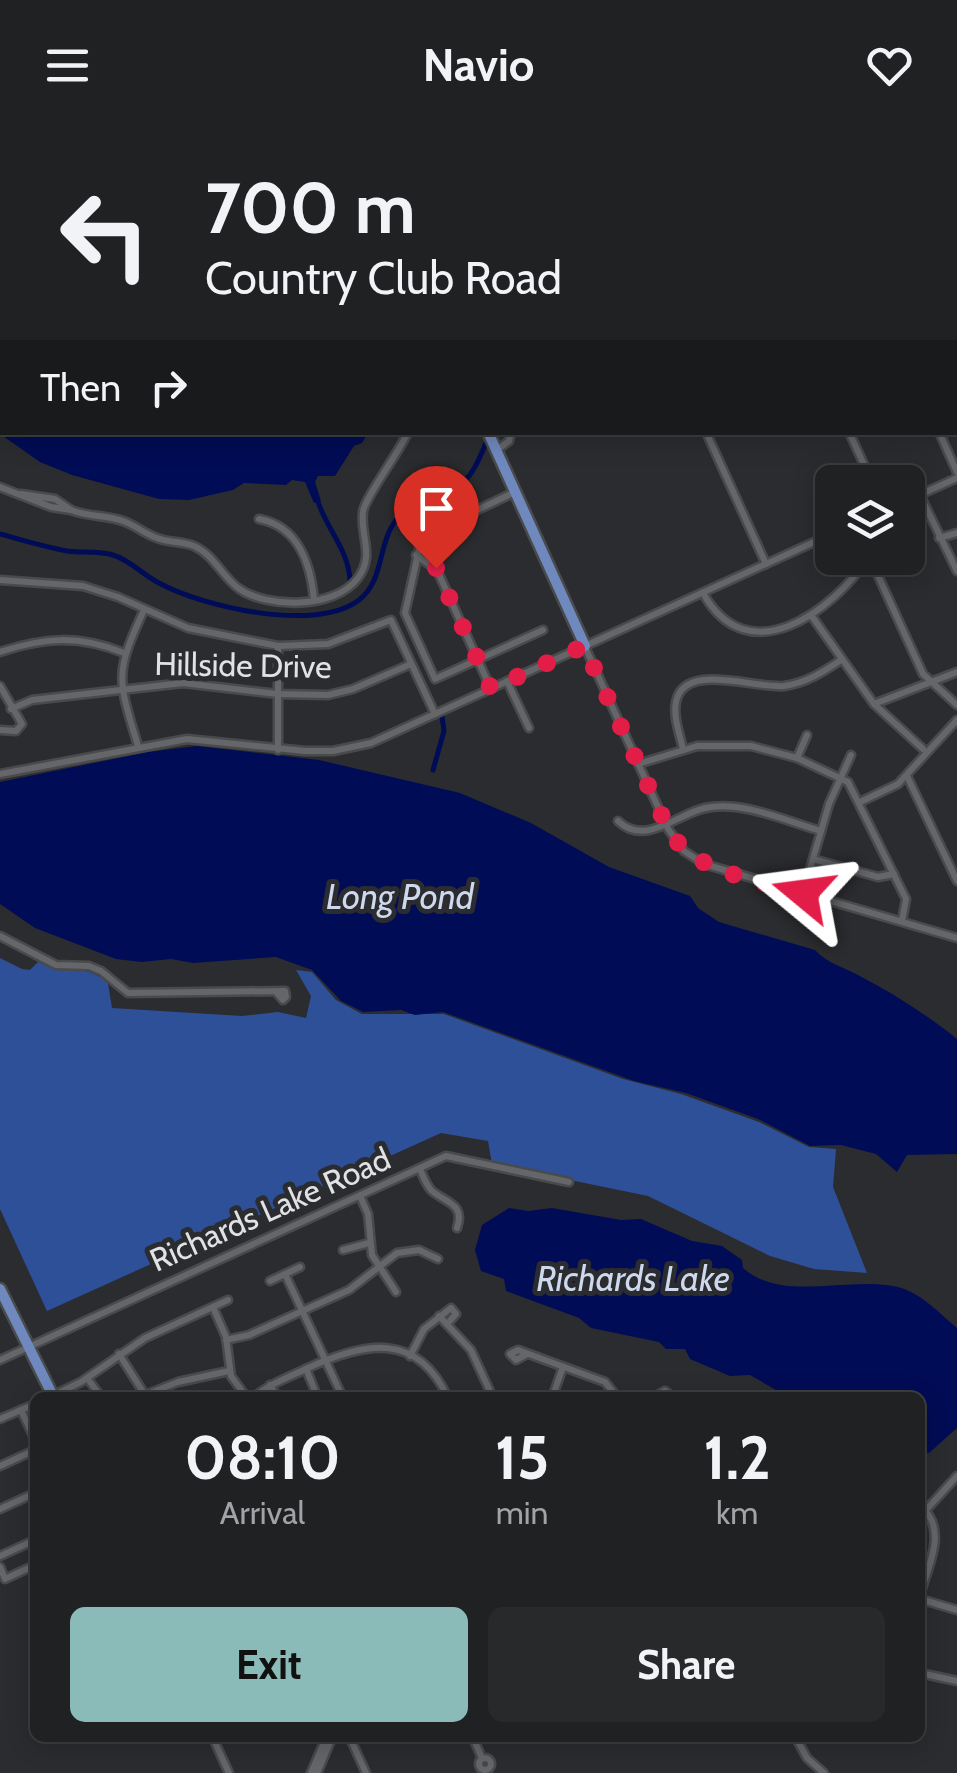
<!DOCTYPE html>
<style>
:root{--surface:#202123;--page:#28292b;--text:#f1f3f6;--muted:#a2a3a6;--line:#3d3e41;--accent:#8bbbb9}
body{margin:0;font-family:Cabin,sans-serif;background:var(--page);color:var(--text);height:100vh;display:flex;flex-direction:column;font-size:38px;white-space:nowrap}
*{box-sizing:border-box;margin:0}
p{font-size:32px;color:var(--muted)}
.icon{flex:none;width:55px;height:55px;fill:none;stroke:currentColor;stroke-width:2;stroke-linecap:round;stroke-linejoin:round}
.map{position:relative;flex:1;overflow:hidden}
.side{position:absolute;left:30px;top:1262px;width:895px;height:350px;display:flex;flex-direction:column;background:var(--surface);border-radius:15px;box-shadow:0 5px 25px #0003,0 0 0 2px var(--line)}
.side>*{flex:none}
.banner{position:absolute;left:0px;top:0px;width:958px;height:305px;box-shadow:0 5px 25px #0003,0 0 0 2px var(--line);background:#202123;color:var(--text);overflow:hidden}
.tools{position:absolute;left:815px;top:335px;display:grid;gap:20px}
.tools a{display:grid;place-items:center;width:110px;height:110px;border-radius:15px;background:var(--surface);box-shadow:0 5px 25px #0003,0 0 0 2px var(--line);font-size:50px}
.pin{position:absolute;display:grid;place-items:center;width:85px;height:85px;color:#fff;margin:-102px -42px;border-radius:50% 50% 50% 0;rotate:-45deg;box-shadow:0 0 10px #0007}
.pin .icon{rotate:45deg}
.me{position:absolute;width:110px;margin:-55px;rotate:286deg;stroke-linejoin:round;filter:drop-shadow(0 0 8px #0008)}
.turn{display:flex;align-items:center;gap:35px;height:210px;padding:0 40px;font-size:45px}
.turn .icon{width:130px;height:130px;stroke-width:2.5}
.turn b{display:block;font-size:70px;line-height:85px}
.then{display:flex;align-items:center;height:95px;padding:0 40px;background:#0003;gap:20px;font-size:38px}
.eta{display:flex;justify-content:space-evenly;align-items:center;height:170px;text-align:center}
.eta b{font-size:60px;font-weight:800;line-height:70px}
.button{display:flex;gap:20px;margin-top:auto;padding:20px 40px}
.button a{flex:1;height:115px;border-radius:15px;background:var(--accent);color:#111;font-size:40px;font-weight:800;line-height:115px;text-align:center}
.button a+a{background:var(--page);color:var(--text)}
header{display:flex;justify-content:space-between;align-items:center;height:130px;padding:0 40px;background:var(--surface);font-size:45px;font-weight:800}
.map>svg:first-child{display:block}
.green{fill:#2e5099}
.water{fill:#000c55}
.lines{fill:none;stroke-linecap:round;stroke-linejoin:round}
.canal{stroke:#000c55;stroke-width:5}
.minor-casing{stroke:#494a4c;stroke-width:11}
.major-casing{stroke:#494a4c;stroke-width:15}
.minor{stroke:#656669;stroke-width:6}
.major{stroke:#6f89bf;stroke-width:10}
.route{stroke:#e11d48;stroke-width:18;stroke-dasharray:0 32.4}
.labels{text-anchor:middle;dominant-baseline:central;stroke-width:10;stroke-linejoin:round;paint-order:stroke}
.street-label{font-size:32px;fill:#e1e2e3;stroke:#2b2c2f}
.water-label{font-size:35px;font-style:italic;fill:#ced9ee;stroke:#2b2c2f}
</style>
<header><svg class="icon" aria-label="menu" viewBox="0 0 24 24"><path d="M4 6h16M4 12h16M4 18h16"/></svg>Navio<svg class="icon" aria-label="heart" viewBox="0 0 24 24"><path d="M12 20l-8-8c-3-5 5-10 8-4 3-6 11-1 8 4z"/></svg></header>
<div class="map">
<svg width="957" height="1643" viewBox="0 0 957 1643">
<rect width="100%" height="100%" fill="#2b2c2f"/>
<path class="green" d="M0 828 22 839 30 840 38 832C65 843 85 833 108 853L112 878 242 886 278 882 306 888 311 866 296 840 312 842 336 870 362 884H444L623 949 681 964 759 992 809 1017 836 1019 833 1057 867 1143 814 1139 770 1126 648 1066 492 1034 488 1011 441 1003 47 1181 0 1079Z"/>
<g class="water">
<polygon points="0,137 2,302 368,303 362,313 354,316 335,346 318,346 315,352 321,371 314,373 305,352 292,350 286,355 244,353 233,360 189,370 159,369 72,345 40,332 0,304"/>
<path d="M197 616 319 630 460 663 531 693 609 737 690 766 698 778 719 792 815 820C827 833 841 836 856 844 891 862 926 884 957 909V1024L907 1025 897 1042 876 1024 841 1015 810 1016 758 989 686 963 634 951 443 882 415 885 401 880 363 882 341 871 312 840 276 827 193 833 171 829 142 832 116 829 35 798 0 774V652L148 622Z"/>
<path d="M509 1078 528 1081 552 1078 621 1090 641 1089 692 1111 722 1116 742 1130 743 1138C782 1172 844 1147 893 1156 918 1160 938 1182 957 1198V1298L929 1323 920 1322V1268L788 1267 750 1245 730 1246 690 1229 685 1219H666L659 1212 591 1198 579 1188 506 1161 504 1149 481 1141 475 1120 482 1095Z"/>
</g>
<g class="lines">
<g class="canal">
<polyline points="811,2 812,0"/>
<path d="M318 372C328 401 349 421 350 451"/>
<path d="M0 404C22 410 45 417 67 421 82 423 99 421 113 425 130 430 143 445 159 453 203 477 316 503 359 470 385 450 377 413 397 389 417 366 457 361 469 346 478 335 483 318 490 305"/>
<polyline points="433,640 444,601 442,586"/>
</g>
<defs>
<g id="minor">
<polyline points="165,0 169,2"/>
<polyline points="307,0 308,2"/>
<polyline points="427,0 428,2"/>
<polyline points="656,0 658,2"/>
<polyline points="71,2 75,0"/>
<polyline points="194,2 195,0"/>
<polyline points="300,2 300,0"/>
<polyline points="635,2 636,0"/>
<polyline points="0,73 2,72"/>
<polyline points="955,125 957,124"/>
<polyline points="706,302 766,434"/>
<polyline points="849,302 872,352"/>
<polyline points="939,302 957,342"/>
<polyline points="497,320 509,311 511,302"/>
<polyline points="0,357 51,377 71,380 55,369 21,364"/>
<polyline points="515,362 433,401 420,415 405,483 435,549 543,500"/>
<polyline points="920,365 957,441"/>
<polyline points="908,370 957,348"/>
<path d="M71 380C88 387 106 385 123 391 135 395 145 404 157 408 169 413 182 411 194 416 214 425 221 445 238 458 267 479 335 479 358 448 375 425 360 406 363 382 364 369 400 321 408 302"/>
<path d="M259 389C298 396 311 434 314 470"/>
<polyline points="939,408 957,403"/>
<polyline points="416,425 437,440 491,559"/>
<polyline points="870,428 923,544 957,575"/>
<polyline points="0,450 83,456 118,467 188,498 278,516 328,514 391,490 435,584"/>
<path d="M703 463C748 544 833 481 868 428"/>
<polyline points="811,485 874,574 923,619"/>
<polyline points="585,517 668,699 684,721 704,734 957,808"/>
<path d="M0 522C46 507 79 505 124 523"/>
<polyline points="507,551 529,598"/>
<polyline points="0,556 22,594 16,601 0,600"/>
<polyline points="874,574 957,542"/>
<polyline points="11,579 32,570 183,553 278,564 328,565 353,559 411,534"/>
<path d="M138 616C118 549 114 545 144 480"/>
<path d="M683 619C680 605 673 587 676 572 684 531 755 559 784 556 806 553 823 542 841 530"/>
<polyline points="278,620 278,516"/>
<polyline points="797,628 807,605"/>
<polyline points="638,634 697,616 751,616 797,628 848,652 906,769 902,791"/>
<polyline points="0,644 187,609 305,621 333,621 371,613 832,404"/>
<polyline points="907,646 957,751"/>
<polyline points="860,672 898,654 957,590"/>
<path d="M618 691C645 717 677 684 705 678 742 670 786 691 821 701"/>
<polyline points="813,729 878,747 894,744"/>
<polyline points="803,763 829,674 851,625"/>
<polyline points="0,806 56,835 89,836 101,841 128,863 285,861 286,867 283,870 276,862"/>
<path d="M420 1039C423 1046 426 1055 432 1061 447 1073 465 1074 457 1098"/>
<polyline points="360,1066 368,1084 372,1125 396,1162"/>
<polyline points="343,1120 369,1113"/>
<polyline points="285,1144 343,1268"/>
<polyline points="270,1151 300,1137"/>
<polyline points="213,1177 226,1207 231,1246 247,1268"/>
<polyline points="439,1186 471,1220 493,1268"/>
<polyline points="226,1210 249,1205 349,1160 397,1123 419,1120 438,1129"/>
<polyline points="119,1224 145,1265"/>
<polyline points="527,1224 516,1230 510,1224 518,1220 605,1252 618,1268"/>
<polyline points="410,1226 424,1199 451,1178 456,1184 448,1193"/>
<polyline points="0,1230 446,1026 569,1052"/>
<polyline points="306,1239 318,1268"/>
<polyline points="87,1248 102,1268"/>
<polyline points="270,1255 278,1268"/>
<polyline points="145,1265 178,1252 229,1241"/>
<polyline points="48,1268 81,1252 145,1208 228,1170"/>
<path d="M253 1268C269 1254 289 1247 308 1238 363 1213 417 1200 448 1268"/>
<polyline points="552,1268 563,1237"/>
<polyline points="652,1268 665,1261 673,1268"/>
<polyline points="21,1280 35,1310"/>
<polyline points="0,1289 35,1274"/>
<polyline points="0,1336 35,1320"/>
<path d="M920 1375C949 1400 928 1435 920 1465"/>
<polyline points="0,1379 35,1363"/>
<polyline points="926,1380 957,1346"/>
<polyline points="0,1426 35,1410"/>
<polyline points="0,1437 5,1449 35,1435"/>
<polyline points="920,1469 957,1480"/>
<polyline points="920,1543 957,1551"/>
<polyline points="213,1608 229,1643"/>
<polyline points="350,1608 366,1643"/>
<polyline points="473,1608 482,1628"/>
<polyline points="796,1608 807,1628 824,1643"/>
<circle cx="485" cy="1634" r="6"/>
<polyline points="311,1643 326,1608"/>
<polyline points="317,1643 332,1608"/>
</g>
<g id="major">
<polyline points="350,0 352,2"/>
<polyline points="413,2 414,0"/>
<polyline points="488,302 585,516"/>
<polyline points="0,1159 54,1268"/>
</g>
</defs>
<use href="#minor" class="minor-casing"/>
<use href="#major" class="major-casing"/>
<use href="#minor" class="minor"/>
<use href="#major" class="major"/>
</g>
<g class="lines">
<path class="route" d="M436 438 491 559 584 516 668 699C694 744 757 749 803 763"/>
</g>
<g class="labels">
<g class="street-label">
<text transform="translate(243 535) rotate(1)">Hillside Drive</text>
<text transform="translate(270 1079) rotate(-24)">Richards Lake Road</text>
</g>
<g class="water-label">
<text x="400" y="766">Long Pond</text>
<text x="633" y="1148">Richards Lake</text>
</g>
</g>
</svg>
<div class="tools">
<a><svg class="icon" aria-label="layers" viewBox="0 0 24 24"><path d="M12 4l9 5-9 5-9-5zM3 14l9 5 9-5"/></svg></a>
</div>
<div class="pin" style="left:436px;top:438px;background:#d93025"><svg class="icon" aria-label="arrive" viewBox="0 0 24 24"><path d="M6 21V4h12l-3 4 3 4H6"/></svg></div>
<svg class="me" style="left:803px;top:763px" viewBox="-20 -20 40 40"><path d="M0-17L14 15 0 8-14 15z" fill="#e11d48" stroke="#fff" stroke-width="4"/></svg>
<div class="banner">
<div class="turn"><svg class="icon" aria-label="left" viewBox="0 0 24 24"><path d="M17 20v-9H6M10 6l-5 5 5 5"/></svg><div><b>700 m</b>Country Club Road</div></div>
<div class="then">Then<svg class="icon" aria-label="right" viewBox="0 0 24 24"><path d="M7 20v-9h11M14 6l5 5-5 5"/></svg></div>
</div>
<section class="side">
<div class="eta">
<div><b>08:10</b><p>Arrival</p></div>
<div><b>15</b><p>min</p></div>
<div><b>1.2</b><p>km</p></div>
</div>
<div class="button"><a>Exit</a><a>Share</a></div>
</section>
</div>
